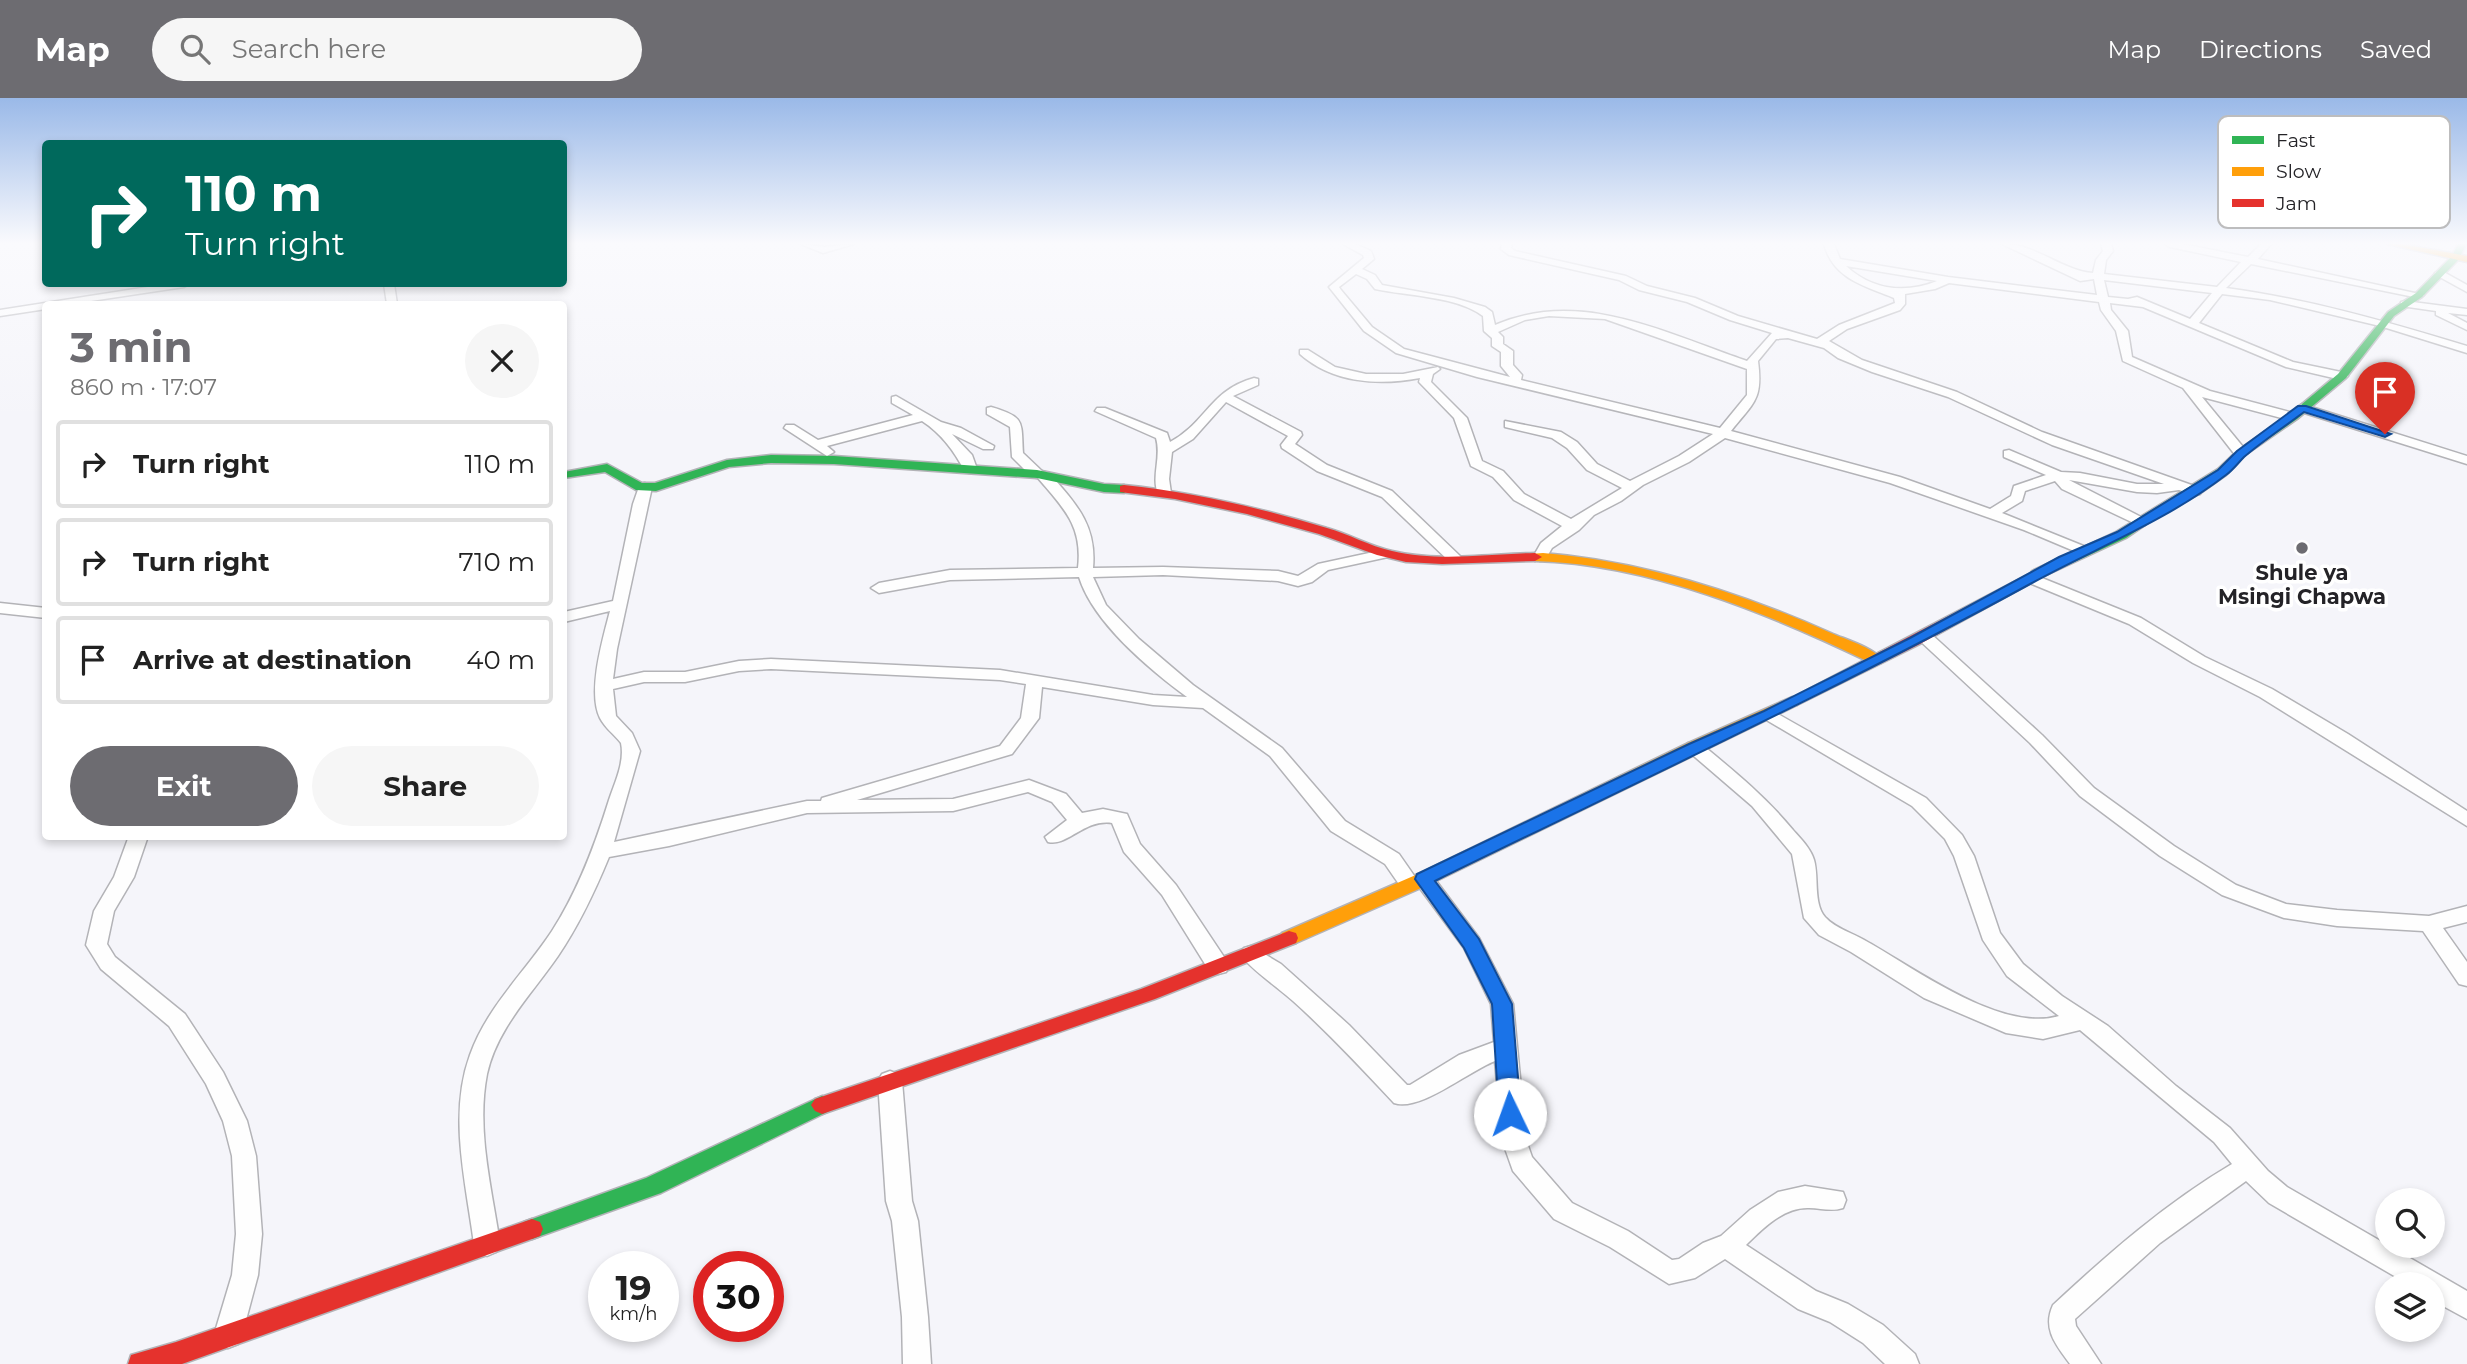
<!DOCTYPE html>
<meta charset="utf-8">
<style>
:root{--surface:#fff;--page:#f6f6f6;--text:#222;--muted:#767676;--line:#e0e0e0;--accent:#6d6c71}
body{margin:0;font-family:Montserrat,sans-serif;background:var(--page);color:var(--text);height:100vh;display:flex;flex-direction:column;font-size:26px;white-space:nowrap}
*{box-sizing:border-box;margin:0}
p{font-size:23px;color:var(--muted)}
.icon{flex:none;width:38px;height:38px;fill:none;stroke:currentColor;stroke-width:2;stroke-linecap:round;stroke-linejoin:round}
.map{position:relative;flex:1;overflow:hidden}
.sheet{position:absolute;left:42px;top:203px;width:525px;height:539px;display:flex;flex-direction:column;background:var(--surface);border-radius:7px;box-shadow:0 4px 10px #0003}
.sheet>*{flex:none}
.hud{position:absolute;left:42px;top:42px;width:525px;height:147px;border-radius:7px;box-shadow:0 4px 10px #0003;background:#00695c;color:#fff;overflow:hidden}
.tools{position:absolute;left:2375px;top:1090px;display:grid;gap:14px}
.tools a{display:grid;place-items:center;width:70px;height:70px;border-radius:50%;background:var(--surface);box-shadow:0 4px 10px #0003;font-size:35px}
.speed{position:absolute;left:588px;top:1153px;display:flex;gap:14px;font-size:35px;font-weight:700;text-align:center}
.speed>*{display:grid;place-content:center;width:91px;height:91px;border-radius:50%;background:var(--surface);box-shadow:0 4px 10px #0003;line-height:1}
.speed small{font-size:18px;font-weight:400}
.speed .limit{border:10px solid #d22;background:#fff;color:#111}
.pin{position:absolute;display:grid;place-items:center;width:60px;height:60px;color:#fff;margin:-72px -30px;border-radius:50% 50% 50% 0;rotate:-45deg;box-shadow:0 0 7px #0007}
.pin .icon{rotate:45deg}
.me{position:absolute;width:77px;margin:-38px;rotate:357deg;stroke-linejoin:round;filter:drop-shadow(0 0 5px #0008)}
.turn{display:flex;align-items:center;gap:24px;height:147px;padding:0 28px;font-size:32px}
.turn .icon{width:91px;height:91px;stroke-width:2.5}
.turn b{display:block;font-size:49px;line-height:60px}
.round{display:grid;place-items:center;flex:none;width:74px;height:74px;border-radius:37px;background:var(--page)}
.headline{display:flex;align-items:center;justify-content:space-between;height:119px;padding:0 28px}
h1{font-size:42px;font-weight:700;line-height:52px;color:var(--accent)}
.primary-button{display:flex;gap:14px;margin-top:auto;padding:14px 28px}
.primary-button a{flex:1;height:80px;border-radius:42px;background:var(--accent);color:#fff;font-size:28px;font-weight:700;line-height:80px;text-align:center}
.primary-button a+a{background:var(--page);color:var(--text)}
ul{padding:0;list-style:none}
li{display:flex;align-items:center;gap:21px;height:88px;margin:0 14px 10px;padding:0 14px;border:4px solid var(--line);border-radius:7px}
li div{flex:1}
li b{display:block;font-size:26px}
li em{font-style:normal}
header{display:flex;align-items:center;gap:42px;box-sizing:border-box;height:98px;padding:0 35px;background:var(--accent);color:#fff}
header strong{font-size:33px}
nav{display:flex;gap:38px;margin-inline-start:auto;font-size:24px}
.search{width:490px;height:63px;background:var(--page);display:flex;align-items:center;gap:18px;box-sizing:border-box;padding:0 24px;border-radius:38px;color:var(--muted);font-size:26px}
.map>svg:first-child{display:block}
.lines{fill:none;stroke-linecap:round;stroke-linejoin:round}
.street-casing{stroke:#b3b3b7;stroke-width:3}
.fast-casing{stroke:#b3b3b7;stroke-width:3}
.slow-casing{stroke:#b3b3b7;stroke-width:3}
.jam-casing{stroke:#b3b3b7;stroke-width:3}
.street{fill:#fefefe;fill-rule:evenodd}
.fast{fill:#30b455;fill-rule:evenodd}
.slow{fill:#ff9f0a;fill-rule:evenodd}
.jam{fill:#e5322d;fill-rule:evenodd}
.route{fill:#1a73e8;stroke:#114b97;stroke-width:2}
.poi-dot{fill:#6d6c71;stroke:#fff;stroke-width:2.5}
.labels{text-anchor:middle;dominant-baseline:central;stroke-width:7;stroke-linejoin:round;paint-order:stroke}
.poi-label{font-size:21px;font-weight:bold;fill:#242327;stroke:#fff}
.key{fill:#fff;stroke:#bdbdbe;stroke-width:2}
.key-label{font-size:19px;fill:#242327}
</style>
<header>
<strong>Map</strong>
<div class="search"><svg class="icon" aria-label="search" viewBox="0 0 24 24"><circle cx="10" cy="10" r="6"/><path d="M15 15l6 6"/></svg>Search here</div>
<nav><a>Map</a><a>Directions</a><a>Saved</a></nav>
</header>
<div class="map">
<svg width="2467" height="1266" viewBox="0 0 2467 1266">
<rect width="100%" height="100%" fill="#f5f5fa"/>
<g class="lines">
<defs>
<g id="street">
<polygon points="801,146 824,149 854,146 823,155"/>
<path d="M1343 146H1355L1371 153 1374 161 1362 171 1375 177 1382 187 1454 200 1485 209 1492 214 1495 227C1580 190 1665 235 1747 263L1772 235 1730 222 1687 204 1639 192 1619 182 1509 157 1501 151 1502 146H1512L1511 150 1515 153 1626 178 1647 188 1695 200 1738 218 1817 241 1839 227 1895 205 1894 200C1862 187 1833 180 1824 146H1834L1840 161 1948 179 2097 197 2094 181 2080 183 2002 146C2033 144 2062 173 2093 175L2096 162 2103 153 2101 146H2111L2113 153 2106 162 2104 176 2217 189 2241 164 2170 149 2165 146H2182L2248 159 2261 146H2271L2258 161 2424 197 2419 200 2251 166 2226 190C2308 201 2388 224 2467 248V255L2380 228 2270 202 2222 196 2199 225 2293 264 2346 275 2348 278 2342 282 2286 269 2143 209 2110 205 2111 212 2128 233 2132 259 2210 293 2297 316 2299 319 2293 323 2202 299 2248 355 2241 359 2236 358 2183 290 2123 263 2116 233 2101 212 2099 204 1949 185 1935 191 1905 196V206L1900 212 1847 231 1829 243 1862 262 1957 294 2042 334 2200 390V396L2195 397 2179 392 2157 395 2137 394 2069 382 2145 421V427L2140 428 2062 391 2055 383 2025 393 2022 403 2002 415 2091 451 2093 454 2086 458 2024 432 1890 385 1725 340 1689 364 1643 387 1621 403 1594 417 1579 432 1552 450 1545 462 1540 463 1533 459 1541 445 1562 428 1514 402 1493 379 1471 368 1454 320 1419 284 1420 280C1378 288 1333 285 1300 256V252H1308L1335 269 1366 276H1403L1438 269 1440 271 1433 276 1431 284 1467 320 1482 363 1503 373 1524 396 1571 421 1622 390 1587 372 1567 350 1552 340 1505 329V323L1561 334 1577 344 1597 366 1630 383 1679 358 1713 336 1477 279 1396 255 1364 233 1329 189 1364 160 1363 157ZM1846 168 1937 183C1905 196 1872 192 1846 168ZM1356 176 1367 181 1375 191C1407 198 1457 198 1483 218L1484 233 1492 240V248L1501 254V268L1510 279 1404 251 1372 229 1341 192 1339 189ZM2104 182 2212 195 2190 221 2137 199 2128 201 2108 199ZM1549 218 1605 221 1747 271V297L1720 330 1521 282 1522 277 1513 267V253L1503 246V239L1498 234 1525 222ZM1788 240 1824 250 1838 260 1872 274 1948 299 2052 347 2164 386H2137L2080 375 2061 374 2009 352 2004 353V359L2046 377 2014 388 2011 398 1990 411 1900 379 1731 333C1754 304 1763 302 1758 263L1776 241Z"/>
<polygon points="2440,172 2467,187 2467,194 2436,177 2435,175"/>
<polygon points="167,186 189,186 184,189 71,206 46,206 46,211 0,218 0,212"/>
<polygon points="384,186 394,186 397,206 387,206"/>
<polygon points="2405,203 2467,211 2467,217 2448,215 2467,225 2467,232 2436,217 2436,213 2401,208 2401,204"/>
<path d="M1254 280 1258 281V287L1233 298 1301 334 1302 337 1295 346 1327 367 1392 393 1460 458 1462 461 1460 464H1450L1382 399 1317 373 1282 350 1281 347 1288 338 1226 304 1193 341 1172 354 1169 381 1171 395 1164 399 1159 398C1150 380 1162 360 1156 340L1095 313 1097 310H1105L1167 335 1170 344C1206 325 1210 292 1254 280Z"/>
<path d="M896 298 941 324 961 330 994 348 993 351H983L952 336 972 357 977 371 970 375 965 374C955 354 942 336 922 323L827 348 834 354 827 358 784 330 786 327H794L818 342 913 317 892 305V299Z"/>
<polygon points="2302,306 2467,358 2467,366 2298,313 2296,310"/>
<path d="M991 309C1026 319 1021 324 1023 355L1043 374 1049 375C1075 405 1097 426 1093 470L1163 469 1278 473 1298 478 1318 466 1383 452 1388 453 1390 456 1388 459 1328 472 1312 484 1298 488 1278 483 1163 477 1093 479 1106 507 1139 541 1193 587 1282 650 1345 723 1399 756 1415 779 1424 774 1431 776 1479 840 1513 906 1526 1042 1532 1059 1572 1105 1628 1133 1672 1162 1679 1161 1703 1145 1721 1138 1750 1112 1778 1094 1805 1088 1843 1094 1846 1102 1843 1110C1831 1114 1821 1110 1809 1110 1784 1109 1763 1130 1746 1147L1816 1193 1848 1206 1883 1227 1915 1256 1919 1266H1885L1863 1245 1830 1224 1798 1211 1725 1161 1695 1180 1669 1186 1610 1149 1554 1121 1513 1073 1502 1042 1495 963C1467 974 1420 1014 1394 1005 1361 970 1329 935 1293 903 1281 892 1247 868 1240 856L1244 850 1251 848 1281 866 1349 927 1407 987H1410L1459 957 1494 944 1491 906 1464 850 1419 789 1410 794 1403 792 1385 766 1331 733 1270 658 1203 610 1153 607 1042 589 1039 620 1012 656 857 702 953 701 1029 682 1066 696 1082 715 1103 711 1127 716 1140 746 1176 787 1226 862 1229 868 1226 874 1218 876 1210 874 1162 797 1124 754 1112 725C1084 721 1067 749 1048 744L1045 739 1067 722 1052 704 1028 694 953 713 807 715 669 748 609 759C595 793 579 827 558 858 532 896 497 930 487 976 476 1032 492 1091 500 1146L496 1154 487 1158 478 1154 474 1146C466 1085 448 1017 470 957 487 909 525 874 552 833 578 793 595 747 609 702 615 684 625 664 621 645 614 636 605 630 600 620 587 594 603 540 610 513L564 524V514L613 503 633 406 640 386 645 385 652 389 617 551 613 581 644 574H685L739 563 771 561 1000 572 1153 597 1187 599C1149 571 1093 524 1079 479L950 482 879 495 871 490 879 485 950 472 1078 470C1083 427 1063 410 1038 380L1032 379 1012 359 1010 329 987 316V310ZM771 571 1000 582 1026 586 1021 620 1000 648 822 700 821 703H807L614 744 640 653 632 635 616 618 613 591 644 584H685L739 573Z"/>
<polygon points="2032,476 2141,520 2205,559 2272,591 2348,636 2467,713 2467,728 2260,599 2193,565 2129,526 2027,484 2024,481 2027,478"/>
<polygon points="0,505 46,510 46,520 0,515"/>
<polygon points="1924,533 1930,535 2042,637 2094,690 2174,748 2236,787 2286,806 2337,812 2429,818 2467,808 2467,824 2443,830 2467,864 2467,888 2459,886 2423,833 2337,828 2284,820 2222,797 2160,758 2080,698 2030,645 1918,541 1916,538 1918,535"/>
<path d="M1769 611 1926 700 1962 737 1974 758 2000 835 2023 866 2062 898 2108 928 2176 988 2230 1030 2268 1073 2287 1089 2467 1193V1221L2432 1202V1186H2408L2269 1105 2246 1083 2160 1145 2075 1221 2076 1228 2101 1266H2070C2056 1247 2042 1231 2053 1207 2109 1155 2166 1105 2232 1066L2214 1044 2080 932 2043 941 2006 935 1924 900 1851 854 1819 837 1804 820 1792 756 1752 708 1688 653 1685 649 1688 645H1700C1734 673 1765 698 1793 732 1801 741 1811 751 1814 762 1819 779 1813 805 1825 819 1836 831 1853 835 1866 843 1916 871 2001 935 2059 918L2007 878 1983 842 1954 758 1945 741 1912 708 1763 620 1760 616Z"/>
<polygon points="129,738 148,738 134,779 114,813 107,846 115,859 185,916 223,974 247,1023 256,1058 262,1136 258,1177 242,1237 238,1246 228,1250 218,1246 214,1237 232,1177 236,1136 232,1058 223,1023 206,986 169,928 101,871 86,847 94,813 114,779"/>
<polygon points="890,973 898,976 902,983 912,1103 918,1123 928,1219 931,1266 903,1266 902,1219 892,1123 886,1103 878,983 882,976"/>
</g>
<g id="fast">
<polygon points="2458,146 2466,146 2459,161 2422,199 2394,218 2346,280 2297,321 2245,357 2226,377 2199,396 2161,416 2126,440 2042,479 2032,479 2030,476 2032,473 2116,434 2218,371 2237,353 2289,317 2338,276 2388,214 2416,195 2452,158"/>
<polygon points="771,357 834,358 1037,372 1104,386 1124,387 1130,391 1124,395 1104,394 1037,380 834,366 771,365 729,369 656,393 636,392 605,374 564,380 564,374 607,366 642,385 655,385 727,362"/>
<polygon points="822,998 829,1001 833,1007 829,1013 661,1095 532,1141 524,1138 521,1131 524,1124 646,1080"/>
</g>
<g id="slow">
<polygon points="2387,146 2402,146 2467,158 2467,164"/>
<path d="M1543 455C1642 463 1741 495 1831 535 1847 542 1872 549 1883 562L1881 565H1871C1770 516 1649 466 1535 463L1528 459 1530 456Z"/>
<polygon points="1792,599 1800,604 1797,607 1430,786 1296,845 1289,847 1282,845 1280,840 1282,835 1418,776 1688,645"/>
</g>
<g id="jam">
<path d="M1124 387C1193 394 1260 410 1327 430 1349 436 1369 448 1392 453 1438 464 1488 456 1535 455L1542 459 1535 463 1442 466 1406 464 1377 457 1319 436 1247 416 1175 401 1120 394V388Z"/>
<polygon points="2037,472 2042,473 2044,476 2042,479 1920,546 1797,607 1787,607 1784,604"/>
<polygon points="1289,833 1296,835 1298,840 1296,845 1155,901 822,1016 815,1013 811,1007 815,1001 1141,891"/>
<polygon points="532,1121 540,1124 543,1131 540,1138 532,1141 182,1266 128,1266 131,1257 176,1244"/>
</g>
</defs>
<use href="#street" class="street-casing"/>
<use href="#fast" class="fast-casing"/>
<use href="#slow" class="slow-casing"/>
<use href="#jam" class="jam-casing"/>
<use href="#street" class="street"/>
<use href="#fast" class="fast"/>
<use href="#slow" class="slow"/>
<use href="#jam" class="jam"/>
</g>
<linearGradient id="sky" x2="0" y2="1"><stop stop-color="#9ab9e8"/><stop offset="0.45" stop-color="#fafafd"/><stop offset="1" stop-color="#fafafd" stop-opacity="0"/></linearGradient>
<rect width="2467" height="323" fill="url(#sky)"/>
<path class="route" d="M2298 308H2306L2391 336 2385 339 2304 314C2284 329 2263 343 2244 359 2238 365 2233 372 2226 377 2166 423 2096 450 2032 485 1836 592 1635 685 1435 783L1479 841 1512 906 1521 1016 1517 1022 1510 1025 1502 1022 1499 1016 1492 906 1464 850 1415 781 1417 776 1689 646 1764 613 1910 540 2059 459 2117 434 2218 372 2237 353Z"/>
<circle class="poi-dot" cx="2302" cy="450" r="7"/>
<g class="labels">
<g class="poi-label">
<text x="2302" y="474">Shule ya<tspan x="2302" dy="24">Msingi Chapwa</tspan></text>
</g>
</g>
<rect x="2218" y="18" width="232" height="112" rx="10" class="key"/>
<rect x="2232" y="38" width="32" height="8" fill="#30b455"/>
<rect x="2232" y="69" width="32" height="9" fill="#ff9f0a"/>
<rect x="2232" y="101" width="32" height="8" fill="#e5322d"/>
<g class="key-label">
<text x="2276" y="49">Fast</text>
<text x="2276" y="80">Slow</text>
<text x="2276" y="112">Jam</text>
</g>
</svg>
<div class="tools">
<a><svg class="icon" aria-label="search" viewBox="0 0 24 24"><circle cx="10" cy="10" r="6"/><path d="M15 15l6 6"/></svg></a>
<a><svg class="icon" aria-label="layers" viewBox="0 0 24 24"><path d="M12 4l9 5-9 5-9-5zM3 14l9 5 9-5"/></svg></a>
</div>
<div class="speed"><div>19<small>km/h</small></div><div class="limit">30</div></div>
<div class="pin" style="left:2385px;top:336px;background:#d93025"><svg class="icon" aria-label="arrive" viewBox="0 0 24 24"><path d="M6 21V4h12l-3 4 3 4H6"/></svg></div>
<svg class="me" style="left:1510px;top:1016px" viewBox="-20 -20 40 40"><circle r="19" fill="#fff"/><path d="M0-13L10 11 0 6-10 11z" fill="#1a73e8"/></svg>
<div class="hud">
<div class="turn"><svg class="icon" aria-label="right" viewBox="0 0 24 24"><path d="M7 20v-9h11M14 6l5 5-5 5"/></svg><div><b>110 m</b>Turn right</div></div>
</div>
<section class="sheet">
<div class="headline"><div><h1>3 min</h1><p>860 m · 17:07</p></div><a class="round"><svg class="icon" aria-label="close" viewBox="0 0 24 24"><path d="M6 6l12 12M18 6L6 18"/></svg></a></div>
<ul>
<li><svg class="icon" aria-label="right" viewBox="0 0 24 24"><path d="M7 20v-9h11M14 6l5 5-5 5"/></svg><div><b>Turn right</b></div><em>110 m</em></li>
<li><svg class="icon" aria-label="right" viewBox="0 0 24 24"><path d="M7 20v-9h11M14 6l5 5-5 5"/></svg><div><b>Turn right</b></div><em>710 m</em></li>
<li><svg class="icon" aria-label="arrive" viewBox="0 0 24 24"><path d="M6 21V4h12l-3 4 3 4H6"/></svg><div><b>Arrive at destination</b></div><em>40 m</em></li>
</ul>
<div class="primary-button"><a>Exit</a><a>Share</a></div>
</section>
</div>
